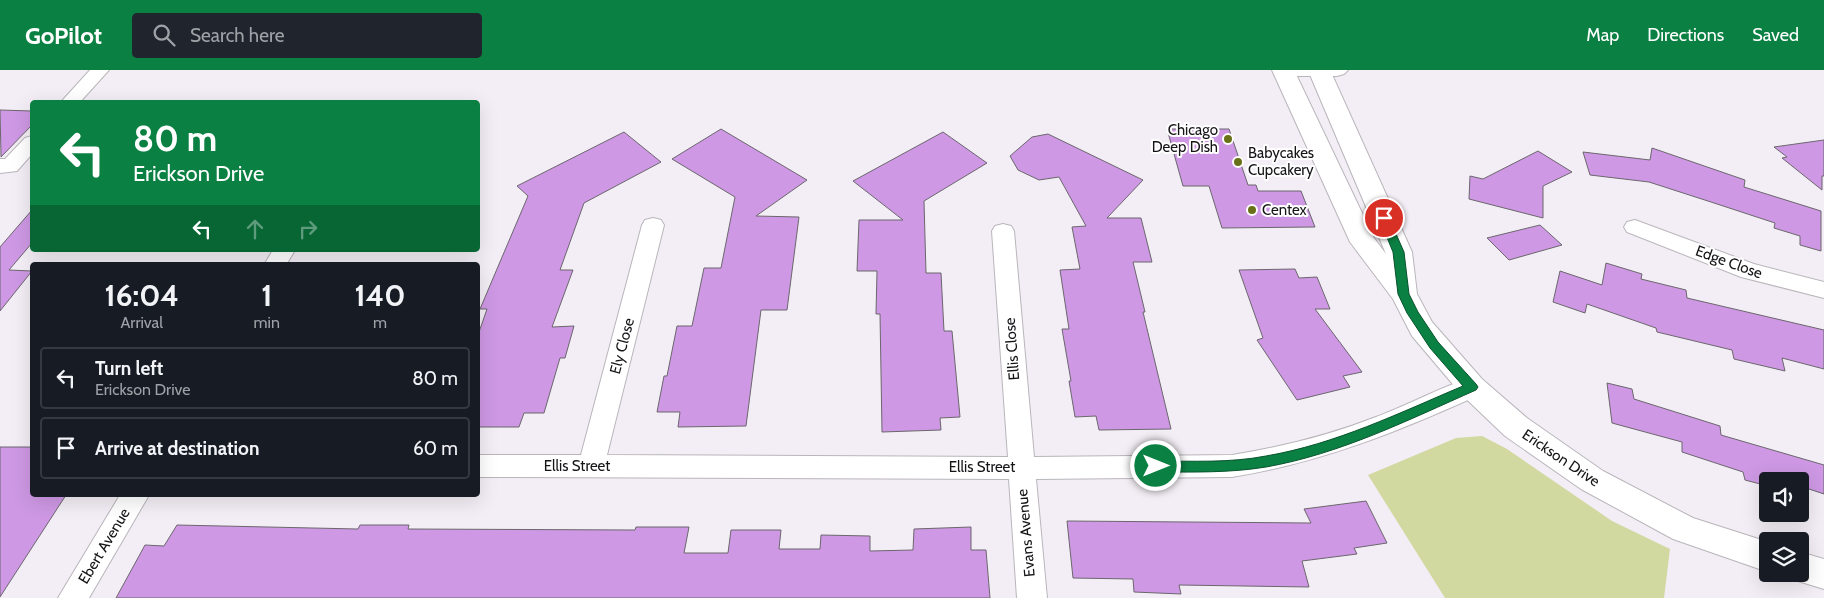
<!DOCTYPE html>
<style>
:root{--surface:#171b24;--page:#20242c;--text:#f1f3f6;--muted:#9ea1a6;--line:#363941;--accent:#0b8043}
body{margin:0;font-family:Cabin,sans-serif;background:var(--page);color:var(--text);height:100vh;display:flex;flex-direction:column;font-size:19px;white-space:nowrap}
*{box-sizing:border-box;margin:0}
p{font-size:16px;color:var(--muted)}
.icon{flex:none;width:28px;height:28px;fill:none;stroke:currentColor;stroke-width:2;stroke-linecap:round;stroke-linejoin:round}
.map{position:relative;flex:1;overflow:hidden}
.side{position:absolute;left:30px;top:192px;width:450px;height:235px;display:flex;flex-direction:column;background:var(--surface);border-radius:5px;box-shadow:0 5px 20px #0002}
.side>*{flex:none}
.hud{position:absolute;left:30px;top:30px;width:450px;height:152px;border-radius:5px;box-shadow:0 5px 20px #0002;background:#0b8043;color:#fff;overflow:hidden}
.buttons{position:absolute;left:1759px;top:402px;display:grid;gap:10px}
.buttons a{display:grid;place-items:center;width:50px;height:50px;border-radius:5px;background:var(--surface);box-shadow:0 5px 20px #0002;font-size:25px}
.pin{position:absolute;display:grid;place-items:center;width:42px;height:42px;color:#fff;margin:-21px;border:2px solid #fff;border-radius:50%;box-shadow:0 1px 5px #0007}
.me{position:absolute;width:55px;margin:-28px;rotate:90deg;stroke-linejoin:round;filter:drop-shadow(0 0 4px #0008)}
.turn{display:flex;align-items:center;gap:18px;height:105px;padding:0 20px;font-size:22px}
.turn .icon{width:65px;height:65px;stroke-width:2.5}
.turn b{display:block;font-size:35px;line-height:42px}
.lanes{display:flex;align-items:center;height:48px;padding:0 20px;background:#0003;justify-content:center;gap:25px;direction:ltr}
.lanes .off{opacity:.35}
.eta{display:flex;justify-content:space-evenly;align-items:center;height:85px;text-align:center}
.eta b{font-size:30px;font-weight:700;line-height:35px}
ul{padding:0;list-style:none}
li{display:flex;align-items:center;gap:15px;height:62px;margin:0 10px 8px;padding:0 10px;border:2px solid var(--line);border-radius:5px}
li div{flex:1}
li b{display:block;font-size:19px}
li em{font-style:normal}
header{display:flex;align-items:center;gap:30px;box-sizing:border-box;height:70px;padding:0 25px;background:var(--accent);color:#fff}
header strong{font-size:24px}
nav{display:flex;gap:28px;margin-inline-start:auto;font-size:18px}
.search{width:350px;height:45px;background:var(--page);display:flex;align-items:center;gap:12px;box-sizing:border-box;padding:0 18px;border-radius:5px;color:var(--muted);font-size:19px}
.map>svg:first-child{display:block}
.green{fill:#d1d9a1}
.building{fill:#ce98e4;stroke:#6b676d}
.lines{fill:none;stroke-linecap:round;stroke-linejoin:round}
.minor-casing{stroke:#b9b5bb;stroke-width:2}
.tertiary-casing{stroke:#b9b5bb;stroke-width:2}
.secondary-casing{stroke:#b9b5bb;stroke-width:2}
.minor{fill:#fff;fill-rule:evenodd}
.tertiary{fill:#fff;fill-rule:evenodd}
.secondary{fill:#fff;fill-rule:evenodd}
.route{fill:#0b8043;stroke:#07532c}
.poi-dot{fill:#687018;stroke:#fff;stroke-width:2}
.labels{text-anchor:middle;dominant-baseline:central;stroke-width:4;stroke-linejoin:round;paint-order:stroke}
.poi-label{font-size:15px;fill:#161417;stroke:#fff;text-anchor:start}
.street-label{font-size:15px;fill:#161417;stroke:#fff}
</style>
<header>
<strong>GoPilot</strong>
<div class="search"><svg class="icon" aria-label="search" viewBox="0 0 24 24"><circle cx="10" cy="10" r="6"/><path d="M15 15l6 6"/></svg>Search here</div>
<nav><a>Map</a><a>Directions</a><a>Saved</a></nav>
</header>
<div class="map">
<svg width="1824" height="528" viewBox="0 0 1824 528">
<rect width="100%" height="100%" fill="#f3eef5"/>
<polygon class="green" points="1482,366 1507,379 1612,451 1670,479 1664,528 1445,528 1368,405 1456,368"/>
<g class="building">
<polygon points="0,40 32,41 32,55 1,87"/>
<polygon points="721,59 807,110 756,146 799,147 787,240 761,240 746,356 678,357 680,342 657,342 664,306 667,306 677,256 692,256 704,198 721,198 735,127 672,89"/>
<polygon points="1167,59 1229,59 1248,115 1256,115 1258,121 1301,121 1315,157 1222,158 1209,116 1183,116"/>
<polygon points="624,62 661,92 584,133 560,200 573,200 552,257 574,256 565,288 560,288 544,343 524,343 519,357 478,357 478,265 487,239 480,239 528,126 517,116"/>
<polygon points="943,62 987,93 924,131 926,203 941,203 944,261 952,261 960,347 940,348 941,360 882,362 880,244 876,244 877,201 857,201 859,150 903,150 853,111"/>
<polygon points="1048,64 1143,110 1107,148 1141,148 1152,192 1133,192 1145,242 1143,242 1171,359 1099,360 1096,346 1075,347 1069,311 1071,311 1062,259 1069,259 1060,200 1080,199 1072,157 1086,156 1059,107 1039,110 1018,100 1010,86 1032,67"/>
<polygon points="1824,70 1824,106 1822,106 1822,120 1782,88 1787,87 1774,77"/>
<polygon points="1652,78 1745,110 1744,117 1821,141 1821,181 1800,175 1800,166 1774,158 1775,153 1711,132 1649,112 1590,105 1583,82 1650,90"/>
<polygon points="1538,81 1572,102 1543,116 1543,148 1469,129 1470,106 1483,109"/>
<polygon points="32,140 32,173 9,200 32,201 0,241 0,177"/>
<polygon points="1540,155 1562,175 1509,190 1487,168"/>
<polygon points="1606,193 1642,204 1641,209 1686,220 1687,228 1824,260 1824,299 1782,288 1785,301 1734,289 1732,280 1657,262 1656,258 1587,234 1585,243 1553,232 1560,201 1602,215"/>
<polygon points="1295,199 1299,208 1317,207 1330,239 1315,239 1362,302 1343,306 1350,317 1297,330 1257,270 1263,268 1239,200"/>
<polygon points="1607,313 1632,319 1634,329 1720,356 1721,365 1824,395 1824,424 1800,416 1800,411 1786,411 1768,405 1768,416 1745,410 1743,402 1682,382 1682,372 1612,353"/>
<polygon points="0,377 32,377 32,425 66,425 0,527"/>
<polygon points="1366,431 1387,473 1354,478 1357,484 1302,491 1309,517 1179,515 1181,524 1134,522 1133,509 1073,508 1067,451 1311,453 1304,439"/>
<polygon points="177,455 358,459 360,455 409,455 408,459 635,460 636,457 689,457 684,483 728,483 731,460 781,460 779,479 820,479 821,465 870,466 870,481 913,480 914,459 971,457 971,480 986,480 990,528 116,528 145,475 164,476"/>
</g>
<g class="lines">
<defs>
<g id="minor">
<polygon points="90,0 109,0 80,32 61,32"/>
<polygon points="32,66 32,84 17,101 0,103 0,89 5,89 25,68"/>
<path d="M653 148 661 150 664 155 607 385 1008 387 992 161 995 156 1003 154 1011 156 1014 161 1034 387 1232 385C1282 377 1330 365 1376 347 1408 335 1439 318 1472 307L1481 310 1484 317 1481 324C1400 361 1320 393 1232 407L1036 409 1047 528H1017L1009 409 478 407V385H581L642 155 645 150Z"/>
<polygon points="1635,150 1754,194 1824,212 1824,228 1741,207 1627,162 1624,157 1627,152"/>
<polygon points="273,180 295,180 286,195 264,195"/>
<polygon points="120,425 149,425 89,528 58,528"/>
</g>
<g id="tertiary">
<polygon points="1272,0 1294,0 1374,168 1386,184 1308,0 1330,0 1412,182 1417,224 1432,252 1482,309 1527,348 1603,401 1693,448 1768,472 1768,502 1673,469 1581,419 1505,366 1462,325 1412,266 1393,229 1350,172"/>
<polygon points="1800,482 1824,489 1824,519 1788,508 1787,504 1800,504"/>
</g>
<polygon id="secondary" points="1274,0 1348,0 1344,4 1337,6 1285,6 1278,4"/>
</defs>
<use href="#minor" class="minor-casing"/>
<use href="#tertiary" class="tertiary-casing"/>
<use href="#secondary" class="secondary-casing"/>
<use href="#minor" class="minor"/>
<use href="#tertiary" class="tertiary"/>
<use href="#secondary" class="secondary"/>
</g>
<path class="route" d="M1384 145 1389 148 1404 182 1409 224 1418 242 1438 272 1476 314 1478 317 1476 320C1408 350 1340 384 1266 397 1230 403 1193 402 1156 402L1152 400 1150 396 1152 393 1156 391C1193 391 1230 393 1266 386 1336 374 1399 343 1463 316L1430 278 1407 243 1398 224 1393 182 1379 148Z"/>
<g class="poi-dot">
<circle cx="1228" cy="69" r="5"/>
<circle cx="1238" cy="92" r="5"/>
<circle cx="1252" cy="140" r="5"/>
</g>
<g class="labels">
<g class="poi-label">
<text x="1218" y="60" text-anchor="end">Chicago<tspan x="1218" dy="17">Deep Dish</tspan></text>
<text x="1248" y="83">Babycakes<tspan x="1248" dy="17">Cupcakery</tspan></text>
<text x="1262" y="140">Centex</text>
</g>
<g class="street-label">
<text transform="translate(1729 192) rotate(20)">Edge Close</text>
<text transform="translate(622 276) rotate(-75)">Ely Close</text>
<text transform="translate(1012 279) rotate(-94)">Ellis Close</text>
<text transform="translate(1561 388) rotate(34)">Erickson Drive</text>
<text x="577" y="396">Ellis Street</text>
<text x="982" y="397">Ellis Street</text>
<text transform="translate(1026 463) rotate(-95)">Evans Avenue</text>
<text transform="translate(104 476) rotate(-59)">Ebert Avenue</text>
</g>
</g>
</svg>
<div class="buttons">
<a><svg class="icon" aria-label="sound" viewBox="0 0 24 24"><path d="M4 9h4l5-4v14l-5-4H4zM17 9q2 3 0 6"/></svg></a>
<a><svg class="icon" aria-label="layers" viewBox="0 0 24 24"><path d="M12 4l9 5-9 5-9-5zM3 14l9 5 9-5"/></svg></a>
</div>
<div class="pin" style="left:1384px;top:148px;background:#d93025"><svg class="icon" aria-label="arrive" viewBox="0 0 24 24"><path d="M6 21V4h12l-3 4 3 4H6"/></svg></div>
<svg class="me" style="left:1156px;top:396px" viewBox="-20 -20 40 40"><circle r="17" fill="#0b8043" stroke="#fff" stroke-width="3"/><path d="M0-11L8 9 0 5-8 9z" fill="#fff"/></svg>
<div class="hud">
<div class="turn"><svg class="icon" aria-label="left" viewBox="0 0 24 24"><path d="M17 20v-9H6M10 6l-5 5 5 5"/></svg><div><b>80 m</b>Erickson Drive</div></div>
<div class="lanes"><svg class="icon" aria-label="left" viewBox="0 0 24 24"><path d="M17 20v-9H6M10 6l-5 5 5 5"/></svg><svg class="icon off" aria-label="ahead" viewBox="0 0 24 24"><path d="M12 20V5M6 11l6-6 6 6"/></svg><svg class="icon off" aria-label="right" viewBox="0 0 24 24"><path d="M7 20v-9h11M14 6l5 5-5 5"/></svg></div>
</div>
<section class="side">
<div class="eta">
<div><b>16:04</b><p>Arrival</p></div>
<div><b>1</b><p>min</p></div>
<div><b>140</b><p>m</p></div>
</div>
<ul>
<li><svg class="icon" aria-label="left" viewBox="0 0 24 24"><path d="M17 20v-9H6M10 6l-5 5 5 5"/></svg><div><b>Turn left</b><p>Erickson Drive</p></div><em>80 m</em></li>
<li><svg class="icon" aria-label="arrive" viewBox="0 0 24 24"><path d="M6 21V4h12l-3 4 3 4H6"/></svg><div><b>Arrive at destination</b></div><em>60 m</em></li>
</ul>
</section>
</div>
